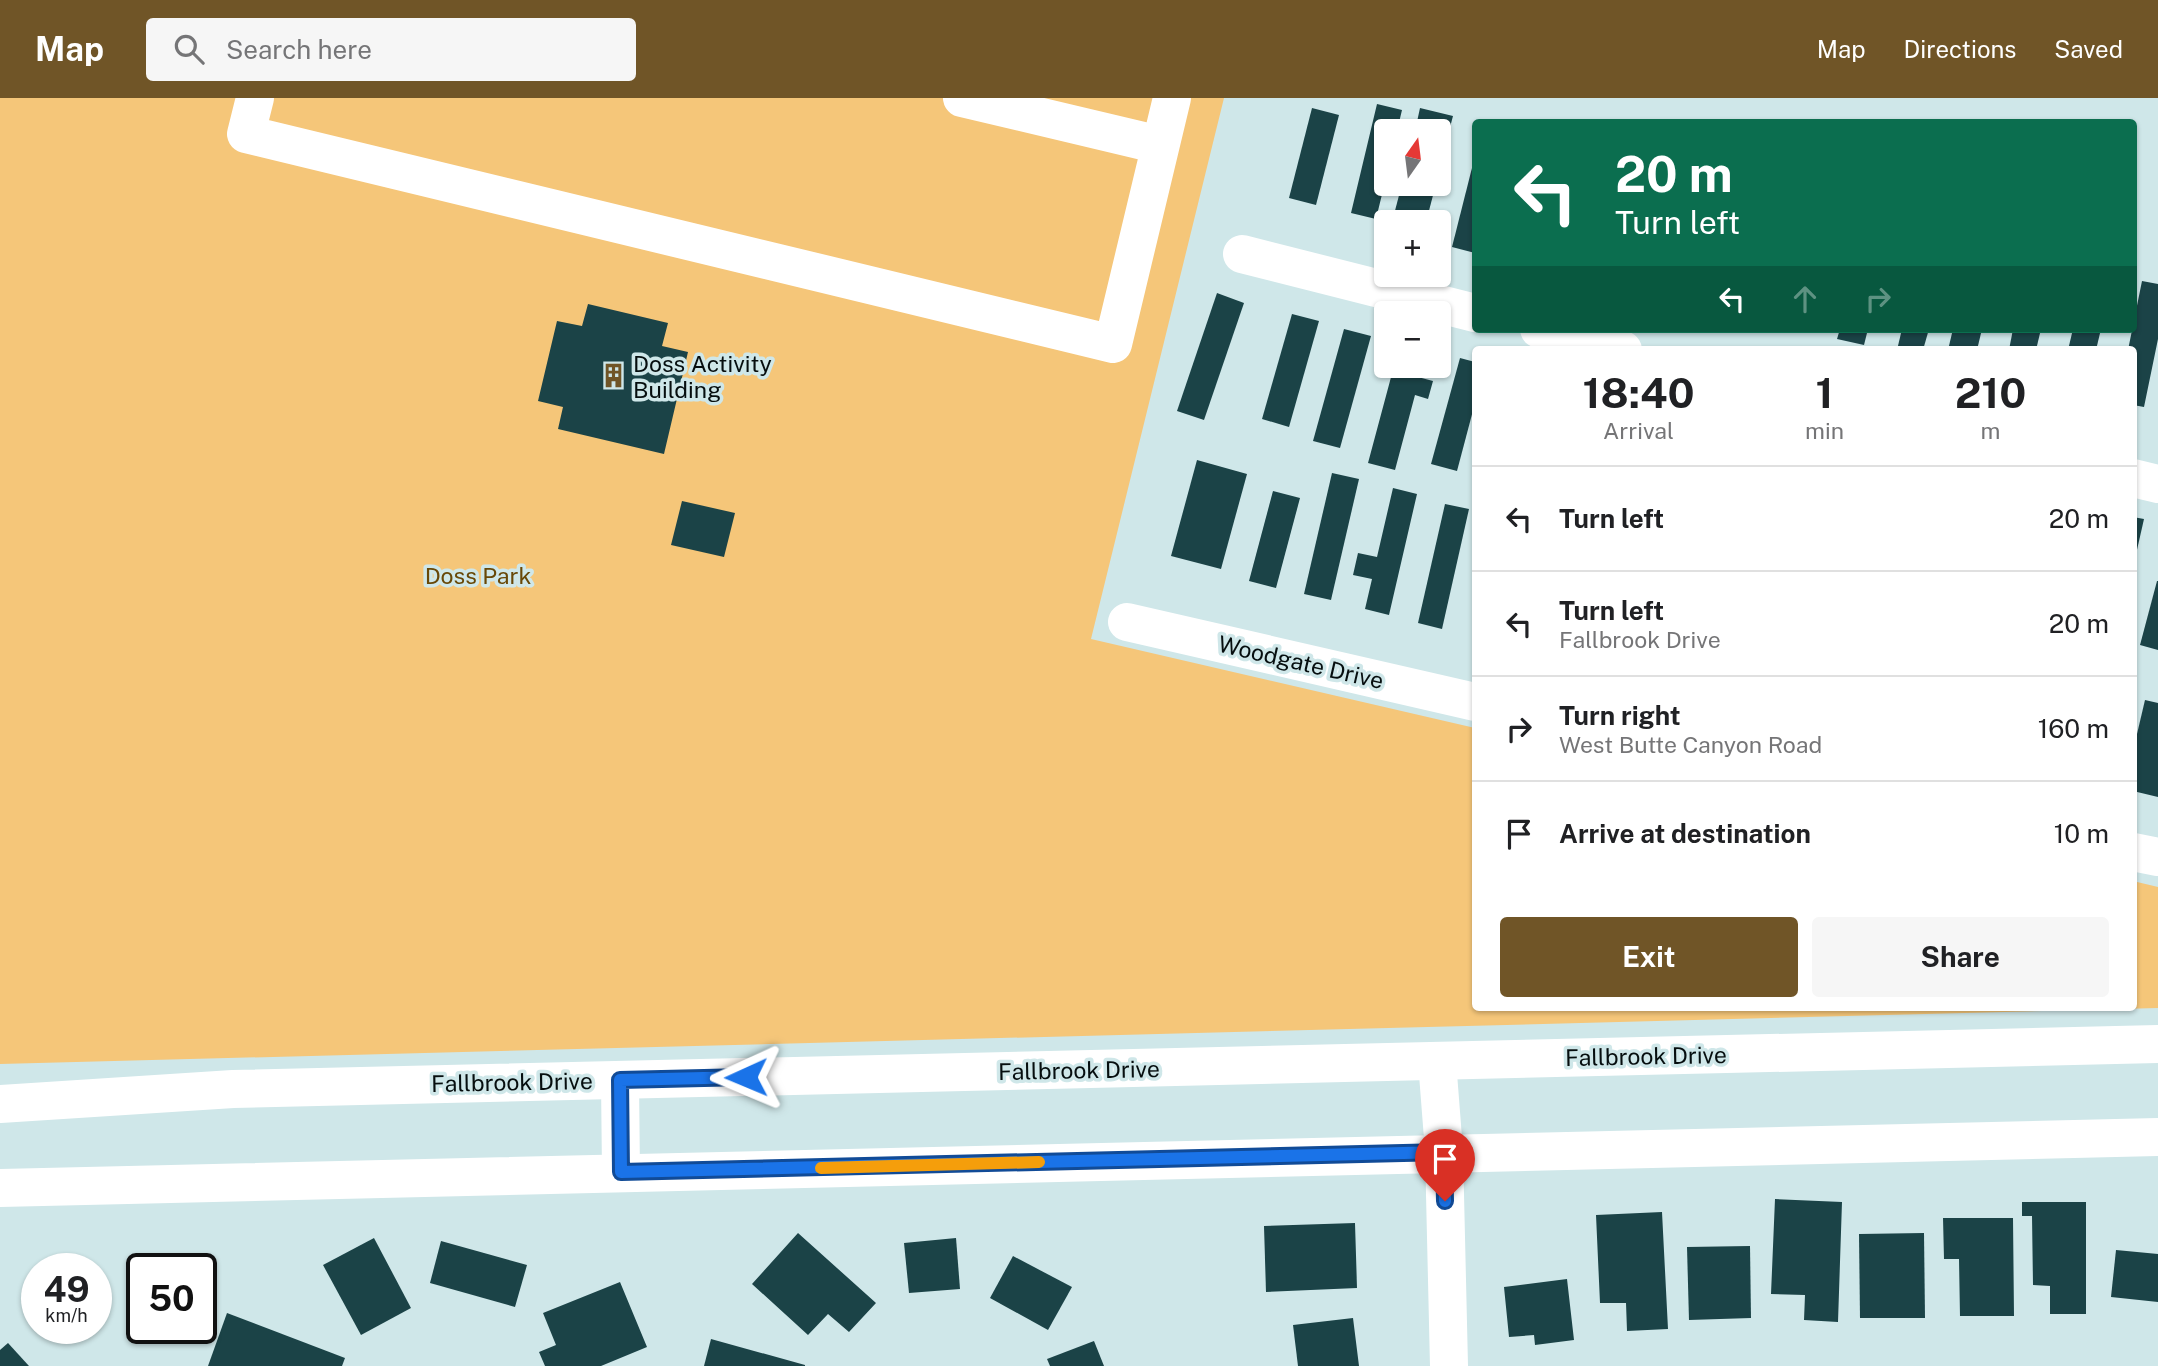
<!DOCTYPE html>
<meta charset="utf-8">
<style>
:root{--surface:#fff;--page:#f6f6f6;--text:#202124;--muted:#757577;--line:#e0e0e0;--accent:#705527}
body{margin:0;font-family:"Public Sans",sans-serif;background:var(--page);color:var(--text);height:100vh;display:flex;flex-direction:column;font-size:26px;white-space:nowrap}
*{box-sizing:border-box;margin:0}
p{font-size:23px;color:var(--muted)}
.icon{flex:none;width:38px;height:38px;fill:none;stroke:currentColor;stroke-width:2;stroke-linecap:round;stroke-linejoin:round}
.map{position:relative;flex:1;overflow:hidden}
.panel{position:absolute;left:1472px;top:248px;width:665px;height:665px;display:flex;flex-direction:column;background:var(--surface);border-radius:7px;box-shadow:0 2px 5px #0004}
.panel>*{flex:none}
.top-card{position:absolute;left:1472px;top:21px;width:665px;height:214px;border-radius:7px;box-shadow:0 2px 5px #0004;background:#0b6e4f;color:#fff;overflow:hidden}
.needle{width:46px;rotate:14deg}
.fabs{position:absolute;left:1374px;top:21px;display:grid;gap:14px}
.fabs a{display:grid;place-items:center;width:77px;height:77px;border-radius:7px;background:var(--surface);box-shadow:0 2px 5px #0004;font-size:35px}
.speed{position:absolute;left:21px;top:1155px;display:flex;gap:14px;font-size:35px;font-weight:700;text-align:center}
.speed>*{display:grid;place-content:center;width:91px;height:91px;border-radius:50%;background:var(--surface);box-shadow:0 2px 5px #0004;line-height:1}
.speed small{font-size:18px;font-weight:400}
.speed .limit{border:4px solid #111;border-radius:10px;background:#fff;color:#111}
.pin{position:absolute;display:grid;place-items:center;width:60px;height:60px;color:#fff;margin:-72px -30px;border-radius:50% 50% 50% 0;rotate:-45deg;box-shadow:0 0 7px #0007}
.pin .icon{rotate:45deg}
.me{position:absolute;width:77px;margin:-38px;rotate:269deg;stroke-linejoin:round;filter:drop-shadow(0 0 5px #0008)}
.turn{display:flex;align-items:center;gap:24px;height:147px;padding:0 28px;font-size:32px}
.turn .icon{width:91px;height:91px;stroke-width:2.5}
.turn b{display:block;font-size:49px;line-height:60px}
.lanes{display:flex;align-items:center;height:66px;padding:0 28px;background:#0003;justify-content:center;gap:35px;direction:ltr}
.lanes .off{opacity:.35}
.eta{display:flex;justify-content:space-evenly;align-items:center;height:119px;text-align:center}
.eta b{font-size:42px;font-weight:700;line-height:49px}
.cta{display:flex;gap:14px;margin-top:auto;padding:14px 28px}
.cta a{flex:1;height:80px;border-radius:7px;background:var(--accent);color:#fff;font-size:28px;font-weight:700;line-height:80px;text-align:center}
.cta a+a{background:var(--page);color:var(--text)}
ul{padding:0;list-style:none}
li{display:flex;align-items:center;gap:21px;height:105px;padding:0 28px;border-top:2px solid var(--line)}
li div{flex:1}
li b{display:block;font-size:26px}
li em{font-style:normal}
header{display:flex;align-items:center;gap:42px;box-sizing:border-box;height:98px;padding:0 35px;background:var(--accent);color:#fff}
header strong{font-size:33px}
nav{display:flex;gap:38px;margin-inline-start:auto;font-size:24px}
.search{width:490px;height:63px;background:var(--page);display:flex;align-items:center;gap:18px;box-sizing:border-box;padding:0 24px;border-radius:7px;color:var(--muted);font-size:26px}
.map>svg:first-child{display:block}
.green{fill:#f5c679}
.building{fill:#1b4347}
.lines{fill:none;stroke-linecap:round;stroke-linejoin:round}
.minor{stroke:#fff;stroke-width:38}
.major{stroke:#fff;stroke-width:38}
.route-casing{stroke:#114b97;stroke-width:18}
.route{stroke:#1a73e8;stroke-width:12}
.slow{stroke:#f59e0b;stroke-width:12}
.labels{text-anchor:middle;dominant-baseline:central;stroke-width:7;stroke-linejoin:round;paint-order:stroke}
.poi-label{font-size:23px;fill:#060e0f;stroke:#cfe7e9;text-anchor:start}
.park-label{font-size:23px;fill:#684807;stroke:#cfe7e9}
.street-label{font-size:23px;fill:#060e0f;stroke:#cfe7e9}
</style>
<header>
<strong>Map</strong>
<div class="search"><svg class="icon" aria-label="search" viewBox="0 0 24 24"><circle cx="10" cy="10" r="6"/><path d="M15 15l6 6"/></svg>Search here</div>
<nav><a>Map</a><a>Directions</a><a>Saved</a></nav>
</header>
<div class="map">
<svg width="2158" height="1268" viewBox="0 0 2158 1268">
<rect width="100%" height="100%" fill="#cfe7e9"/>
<polygon class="green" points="0,0 1224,0 1091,541 1475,630 1475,910 2133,910 2133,783 2158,789 2158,910 0,966"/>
<g class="building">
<polygon points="1377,6 1402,12 1397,33 1386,33 1386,80 1376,121 1351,115"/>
<polygon points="1312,10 1339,17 1316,107 1289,100"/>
<polygon points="1420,10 1453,18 1439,71 1438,33 1415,33"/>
<polygon points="1474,62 1475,63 1475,155 1452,149"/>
<polygon points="1402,86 1436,86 1426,124 1392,124"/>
<polygon points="2142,183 2158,186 2158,241 2144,309 2133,307 2133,252 2128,252"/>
<polygon points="1217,195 1244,205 1204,322 1177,313"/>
<polygon points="588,206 668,225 662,248 688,254 664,356 558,331 563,309 538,303 557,223 582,228"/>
<polygon points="1292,216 1319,223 1289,329 1262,321"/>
<polygon points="1344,231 1371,238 1340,350 1313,343"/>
<polygon points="1840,231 1868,231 1864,247 1837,241"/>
<polygon points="1902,231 1929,231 1923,252 1897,252"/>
<polygon points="1953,231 1982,231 1977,252 1948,252"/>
<polygon points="2013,231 2041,231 2036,252 2009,252"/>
<polygon points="2073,231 2101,231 2096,252 2068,252"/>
<polygon points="1460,260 1475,264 1475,305 1457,373 1431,366"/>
<polygon points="1394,268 1421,268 1418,279 1433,283 1428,301 1415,297 1395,372 1368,365"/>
<polygon points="1197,362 1247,376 1221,471 1171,458"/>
<polygon points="1332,375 1359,381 1331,502 1304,496"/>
<polygon points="1393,390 1417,396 1389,517 1365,511 1372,481 1353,477 1358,455 1377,459"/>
<polygon points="1273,393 1300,400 1276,490 1249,483"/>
<polygon points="682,403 735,415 724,459 671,447"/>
<polygon points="1445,406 1469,411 1442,531 1418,525"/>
<polygon points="2133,419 2144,421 2134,465 2133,465"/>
<polygon points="2157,483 2158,483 2158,552 2140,547"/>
<polygon points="2145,602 2158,605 2158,699 2133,693 2133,653"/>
<polygon points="1775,1101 1842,1104 1838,1224 1804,1222 1805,1197 1771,1196"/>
<polygon points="2022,1104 2086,1104 2086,1216 2050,1216 2050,1188 2033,1187 2032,1118 2022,1118"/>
<polygon points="1662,1114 1668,1231 1627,1233 1626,1205 1600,1205 1596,1117"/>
<polygon points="1943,1120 2013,1120 2014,1218 1960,1218 1959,1161 1944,1161"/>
<polygon points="1355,1125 1357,1190 1266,1194 1264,1128"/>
<polygon points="798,1135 876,1205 849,1234 828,1216 808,1237 752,1186"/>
<polygon points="1924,1135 1925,1220 1860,1220 1859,1136"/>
<polygon points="374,1140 411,1210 361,1237 323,1167"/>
<polygon points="956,1140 960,1191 909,1195 904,1145"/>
<polygon points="441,1143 527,1167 515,1209 430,1185"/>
<polygon points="1750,1148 1751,1220 1689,1222 1687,1149"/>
<polygon points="2116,1152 2158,1156 2158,1204 2111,1199"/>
<polygon points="1013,1158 1072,1189 1048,1232 990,1200"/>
<polygon points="1567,1181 1574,1242 1535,1247 1534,1237 1509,1239 1504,1189"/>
<polygon points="620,1184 647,1249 601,1268 545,1268 539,1254 556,1247 543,1215"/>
<polygon points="227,1215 345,1260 342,1268 208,1268"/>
<polygon points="1353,1220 1359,1268 1298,1268 1293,1227"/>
<polygon points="711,1241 805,1267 805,1268 704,1268"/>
<polygon points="1094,1243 1104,1268 1050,1268 1047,1261"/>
<polygon points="8,1245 29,1268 0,1268 0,1252"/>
</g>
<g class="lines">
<g class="minor">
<polyline points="255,0 246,36 1113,246 1172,0"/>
<polyline points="962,0 1160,47"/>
<polyline points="1242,156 1475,215"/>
<polyline points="1539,231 1623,252"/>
<polyline points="2133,380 2158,386"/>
<polyline points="1127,524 1475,604"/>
<polyline points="2133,754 2158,759"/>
<polyline points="1437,963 1444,1053 1449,1268"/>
</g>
<g class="major">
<polyline points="620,982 621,1075"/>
<polyline points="0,1006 233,991 2158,946"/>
<polyline points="0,1090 2158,1039"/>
</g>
</g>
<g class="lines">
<defs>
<polyline id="route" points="746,979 620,982 621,1074 1444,1054 1445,1103"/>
</defs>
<use href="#route" class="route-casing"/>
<use href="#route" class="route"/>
<polyline class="slow" points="821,1070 1039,1064"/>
</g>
<defs>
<symbol id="building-bare" viewBox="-9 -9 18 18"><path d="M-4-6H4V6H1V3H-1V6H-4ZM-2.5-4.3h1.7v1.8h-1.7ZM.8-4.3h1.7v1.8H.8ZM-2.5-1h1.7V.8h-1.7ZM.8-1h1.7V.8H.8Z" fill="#705527" stroke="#cfe7e9" stroke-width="2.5" paint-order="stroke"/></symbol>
</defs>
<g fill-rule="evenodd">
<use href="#building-bare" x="596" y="260" width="35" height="35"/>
</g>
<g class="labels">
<g class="poi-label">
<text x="633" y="265">Doss Activity<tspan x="633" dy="26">Building</tspan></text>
</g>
<g class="park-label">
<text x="478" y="477">Doss Park</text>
</g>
<g class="street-label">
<text transform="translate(1301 564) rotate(13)">Woodgate Drive</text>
<text transform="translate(1646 958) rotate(-1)">Fallbrook Drive</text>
<text transform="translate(1079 972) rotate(-1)">Fallbrook Drive</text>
<text transform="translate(512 984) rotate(-1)">Fallbrook Drive</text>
</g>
</g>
</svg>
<div class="fabs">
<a><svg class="needle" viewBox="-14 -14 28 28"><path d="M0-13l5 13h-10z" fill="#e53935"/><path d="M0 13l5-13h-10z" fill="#757577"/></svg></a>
<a>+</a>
<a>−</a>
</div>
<div class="speed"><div>49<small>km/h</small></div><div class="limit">50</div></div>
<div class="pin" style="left:1445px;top:1103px;background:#d93025"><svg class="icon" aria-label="arrive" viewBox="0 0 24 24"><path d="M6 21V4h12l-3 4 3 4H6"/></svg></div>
<svg class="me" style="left:746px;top:979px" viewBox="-20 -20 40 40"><path d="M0-17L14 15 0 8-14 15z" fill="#1a73e8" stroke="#fff" stroke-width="4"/></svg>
<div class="top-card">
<div class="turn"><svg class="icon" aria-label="left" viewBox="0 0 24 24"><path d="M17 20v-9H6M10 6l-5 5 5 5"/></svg><div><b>20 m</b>Turn left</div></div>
<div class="lanes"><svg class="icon" aria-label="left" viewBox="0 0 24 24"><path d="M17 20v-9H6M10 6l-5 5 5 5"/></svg><svg class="icon off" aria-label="ahead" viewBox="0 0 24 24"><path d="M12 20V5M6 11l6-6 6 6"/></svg><svg class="icon off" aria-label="right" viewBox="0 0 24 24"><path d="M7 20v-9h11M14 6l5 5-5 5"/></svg></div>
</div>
<section class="panel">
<div class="eta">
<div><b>18:40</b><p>Arrival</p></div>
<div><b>1</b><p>min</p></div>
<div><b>210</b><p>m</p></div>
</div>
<ul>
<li><svg class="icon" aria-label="left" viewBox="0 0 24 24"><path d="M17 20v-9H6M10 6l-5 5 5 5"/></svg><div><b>Turn left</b></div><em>20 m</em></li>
<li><svg class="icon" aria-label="left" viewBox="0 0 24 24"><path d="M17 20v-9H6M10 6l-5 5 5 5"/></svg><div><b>Turn left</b><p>Fallbrook Drive</p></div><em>20 m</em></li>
<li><svg class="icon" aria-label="right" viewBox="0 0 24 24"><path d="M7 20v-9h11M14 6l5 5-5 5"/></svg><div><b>Turn right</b><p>West Butte Canyon Road</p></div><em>160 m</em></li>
<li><svg class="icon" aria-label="arrive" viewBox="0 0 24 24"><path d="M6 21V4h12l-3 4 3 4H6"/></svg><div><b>Arrive at destination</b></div><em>10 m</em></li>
</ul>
<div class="cta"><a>Exit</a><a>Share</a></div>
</section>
</div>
